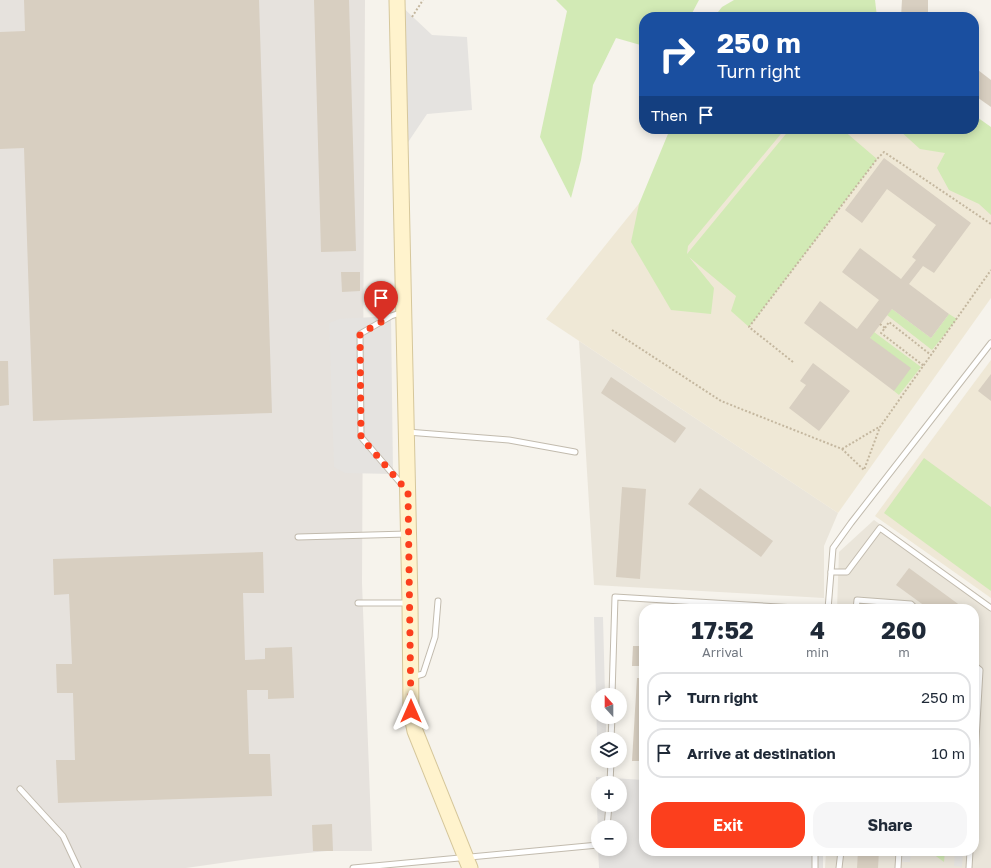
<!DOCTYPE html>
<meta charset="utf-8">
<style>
:root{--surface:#fff;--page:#f6f6f7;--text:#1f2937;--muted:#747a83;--line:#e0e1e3;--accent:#fc3f1d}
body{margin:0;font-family:"Golos Text",sans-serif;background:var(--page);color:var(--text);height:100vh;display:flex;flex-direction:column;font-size:15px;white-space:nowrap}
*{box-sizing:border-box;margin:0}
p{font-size:13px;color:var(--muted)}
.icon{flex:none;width:22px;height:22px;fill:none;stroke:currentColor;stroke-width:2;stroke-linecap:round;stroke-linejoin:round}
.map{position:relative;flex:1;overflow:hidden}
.sheet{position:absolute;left:639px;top:604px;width:340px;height:252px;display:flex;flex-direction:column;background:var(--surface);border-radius:16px;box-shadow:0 2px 10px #0003}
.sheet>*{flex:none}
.hud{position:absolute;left:639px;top:12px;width:340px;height:122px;border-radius:16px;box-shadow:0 2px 10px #0003;background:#1a4fa0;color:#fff;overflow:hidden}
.needle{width:26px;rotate:339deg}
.controls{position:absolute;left:591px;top:688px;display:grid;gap:8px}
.controls a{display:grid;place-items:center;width:36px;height:36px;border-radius:50%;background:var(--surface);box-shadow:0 2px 10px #0003;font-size:20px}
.pin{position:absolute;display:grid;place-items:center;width:34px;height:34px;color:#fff;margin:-41px -17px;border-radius:50% 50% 50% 0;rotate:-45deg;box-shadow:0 0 4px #0007}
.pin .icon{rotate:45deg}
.me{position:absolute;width:44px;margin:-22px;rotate:0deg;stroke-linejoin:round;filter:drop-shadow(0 0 3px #0008)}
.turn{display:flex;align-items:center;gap:14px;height:84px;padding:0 12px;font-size:18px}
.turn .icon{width:52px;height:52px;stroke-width:2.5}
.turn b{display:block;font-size:28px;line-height:34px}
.then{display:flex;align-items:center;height:38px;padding:0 12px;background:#0003;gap:8px;font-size:15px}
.eta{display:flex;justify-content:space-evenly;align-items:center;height:68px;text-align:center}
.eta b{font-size:24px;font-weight:700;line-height:28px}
.button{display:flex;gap:8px;margin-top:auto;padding:8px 12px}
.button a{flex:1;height:46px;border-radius:16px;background:var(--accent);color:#fff;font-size:16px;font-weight:700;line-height:46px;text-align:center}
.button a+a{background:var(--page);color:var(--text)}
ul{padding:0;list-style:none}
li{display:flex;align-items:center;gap:12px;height:50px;margin:0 8px 6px;padding:0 4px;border:2px solid var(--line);border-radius:16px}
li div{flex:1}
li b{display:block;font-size:15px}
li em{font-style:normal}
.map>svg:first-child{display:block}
.residential{fill:#eae5da}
.industrial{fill:#e6e2dd}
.education{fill:#efe8d6}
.green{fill:#d2eab5}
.parking{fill:#e5e3e0;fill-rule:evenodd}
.building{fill:#d8cfc1}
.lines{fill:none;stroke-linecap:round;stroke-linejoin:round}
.lane-casing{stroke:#c2bbae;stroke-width:7}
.secondary-casing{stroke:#d6c79b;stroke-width:17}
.path{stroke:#c4b79f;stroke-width:2;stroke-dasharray:2 2;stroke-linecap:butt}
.lane{stroke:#fff;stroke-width:5}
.secondary{stroke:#fff3cd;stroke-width:15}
.route{stroke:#fc3f1d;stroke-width:7;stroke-dasharray:0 12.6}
</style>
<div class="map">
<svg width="991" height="868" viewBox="0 0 991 868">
<rect width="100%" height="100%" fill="#f6f3ec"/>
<g class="residential">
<polygon points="579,341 838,513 824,546 824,598 594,585"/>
<polygon points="874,520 991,604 991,868 825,868 826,851 974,851 974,609 837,609 839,552"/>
</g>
<polygon class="industrial" points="0,0 365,0 362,583 372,851 327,851 249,859 186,868 0,868"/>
<g class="education">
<polygon points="699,129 974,129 991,136 991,298 838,513 546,319"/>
<polygon points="991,360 991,598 875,516"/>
</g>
<g class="green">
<polygon points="556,0 699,0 690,17 644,17 644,46 616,38 593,85 581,160 571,198 540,137 567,11"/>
<polygon points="734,0 875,0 877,17 714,17 722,7"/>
<polygon points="974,115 991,127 991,215 979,204 949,190 937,168 945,153 920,149 899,130 900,129 974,129"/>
<polygon points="670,129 785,129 688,246 687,254 790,129 842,129 877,159 749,327 731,311 736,296 689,257 714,288 711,314 671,310 631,242 639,204"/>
<polygon points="892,309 931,338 949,314 957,319 932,350 887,315"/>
<polygon points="874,332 921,367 899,395 894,391 870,338"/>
<polygon points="924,458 991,507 991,591 884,513"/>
<polygon points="929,851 945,851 944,862"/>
</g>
<g class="parking">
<polygon points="397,2 432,35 467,37 472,110 427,114 400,154"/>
<polygon points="391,316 393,474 345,473 334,467 329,323 339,319"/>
<polygon points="594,617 603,617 605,695 598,695 598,717 606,717 606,737 597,737"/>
<path d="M596 777 644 780V851H823V868H599L598 849H620V827H598V834ZM598 783H620V805H598Z"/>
<polygon points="902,851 911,851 910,862 902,862"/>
<polygon points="955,851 963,851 962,867 954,866"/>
</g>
<g class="building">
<polygon points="24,0 259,0 272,413 33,421 24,148 0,149 0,32 25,31"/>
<polygon points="314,0 349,0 356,251 321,252"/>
<polygon points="902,0 928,0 928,17 901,17"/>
<polygon points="974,67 991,80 991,107 974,95"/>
<polygon points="884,158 971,223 934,273 923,266 909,284 949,314 931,338 892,309 870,338 911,368 894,391 804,323 820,301 857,329 879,300 842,272 860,248 901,279 916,260 912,257 936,225 887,189 862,223 845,210"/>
<polygon points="341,272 360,272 360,291 342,292"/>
<polygon points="0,361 8,361 9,405 0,406"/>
<polygon points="813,363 850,391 819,431 789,408 806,385 800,381"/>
<polygon points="991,374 991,401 978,391"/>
<polygon points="611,377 686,428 675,443 601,393"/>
<polygon points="622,487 646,489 640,579 616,577"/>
<polygon points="700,488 773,541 761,557 688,504"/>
<polygon points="263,552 264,593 243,593 245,660 265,659 265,648 292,647 294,698 268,699 268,690 247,690 249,754 270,754 272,796 58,803 56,760 75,760 73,693 57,693 56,664 72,664 69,594 54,595 53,559"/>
<polygon points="909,568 965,609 929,609 896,585"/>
<polygon points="633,646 644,646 644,666 632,666"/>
<polygon points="637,678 644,678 644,761 632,761"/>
<polygon points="332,824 333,851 313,851 312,825"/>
<polygon points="858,851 879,851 878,868 857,868"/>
</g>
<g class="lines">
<defs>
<g id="lane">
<polyline points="403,312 391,316 360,334 361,437 404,487"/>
<polyline points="407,432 509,440 575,452"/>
<polyline points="298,537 407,534"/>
<polyline points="831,572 847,572 880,528 991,608"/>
<polyline points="358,603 409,603"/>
<polyline points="828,609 833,548 851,523 991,343"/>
<polyline points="856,609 857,600 911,604 916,609"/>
<polyline points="974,665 980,670 974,775"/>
<polyline points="412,677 423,674 435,637 438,601"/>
<polyline points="612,695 615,597 813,609"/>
<polyline points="611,739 612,717"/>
<polyline points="610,783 611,761"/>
<polyline points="20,789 63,836 78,868"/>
<polyline points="607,827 609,805"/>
<polyline points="353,868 598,845"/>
<polyline points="815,868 815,851"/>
<polyline points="839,868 841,851"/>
<polyline points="898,868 899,851"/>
<polyline points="969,868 970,851"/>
</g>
<polyline id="secondary" points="397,0 410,603 411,711 415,731 470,868"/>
</defs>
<use href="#lane" class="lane-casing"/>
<use href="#secondary" class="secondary-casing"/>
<g class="path">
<polyline points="412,17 423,0"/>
<polyline points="880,324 885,328 881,333 924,366"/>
<polyline points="885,328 889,322 931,355"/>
<polyline points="612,330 721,401 842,449 864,470 880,427 991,270"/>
<polyline points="793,362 749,327 877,159 884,152 991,224"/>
<polyline points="842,449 879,427"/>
</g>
<use href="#lane" class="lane"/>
<use href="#secondary" class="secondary"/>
</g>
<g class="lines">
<polyline class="route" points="381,322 360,334 361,437 408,492 411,711"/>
</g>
</svg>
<div class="controls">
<a><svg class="needle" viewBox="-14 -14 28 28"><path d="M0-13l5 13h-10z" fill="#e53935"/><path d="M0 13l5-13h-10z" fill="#747a83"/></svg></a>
<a><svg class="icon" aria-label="layers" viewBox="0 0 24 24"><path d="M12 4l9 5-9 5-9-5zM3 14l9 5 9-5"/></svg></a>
<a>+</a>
<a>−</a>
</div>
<div class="pin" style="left:381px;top:322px;background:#d93025"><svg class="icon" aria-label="arrive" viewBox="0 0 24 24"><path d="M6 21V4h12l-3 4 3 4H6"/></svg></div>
<svg class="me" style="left:411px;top:711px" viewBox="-20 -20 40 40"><path d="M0-17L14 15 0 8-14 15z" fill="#fc3f1d" stroke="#fff" stroke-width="4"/></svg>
<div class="hud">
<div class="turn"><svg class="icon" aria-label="right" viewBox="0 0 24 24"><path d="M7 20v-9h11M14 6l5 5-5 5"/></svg><div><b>250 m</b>Turn right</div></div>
<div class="then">Then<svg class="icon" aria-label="arrive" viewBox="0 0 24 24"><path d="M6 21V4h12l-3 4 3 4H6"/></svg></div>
</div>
<section class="sheet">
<div class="eta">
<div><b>17:52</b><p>Arrival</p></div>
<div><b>4</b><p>min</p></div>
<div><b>260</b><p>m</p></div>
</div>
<ul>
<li><svg class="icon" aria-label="right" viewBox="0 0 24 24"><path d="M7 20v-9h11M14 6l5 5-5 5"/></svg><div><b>Turn right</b></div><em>250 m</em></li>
<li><svg class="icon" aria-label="arrive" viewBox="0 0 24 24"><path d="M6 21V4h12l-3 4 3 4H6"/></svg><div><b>Arrive at destination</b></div><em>10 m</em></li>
</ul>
<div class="button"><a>Exit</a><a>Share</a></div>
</section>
</div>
